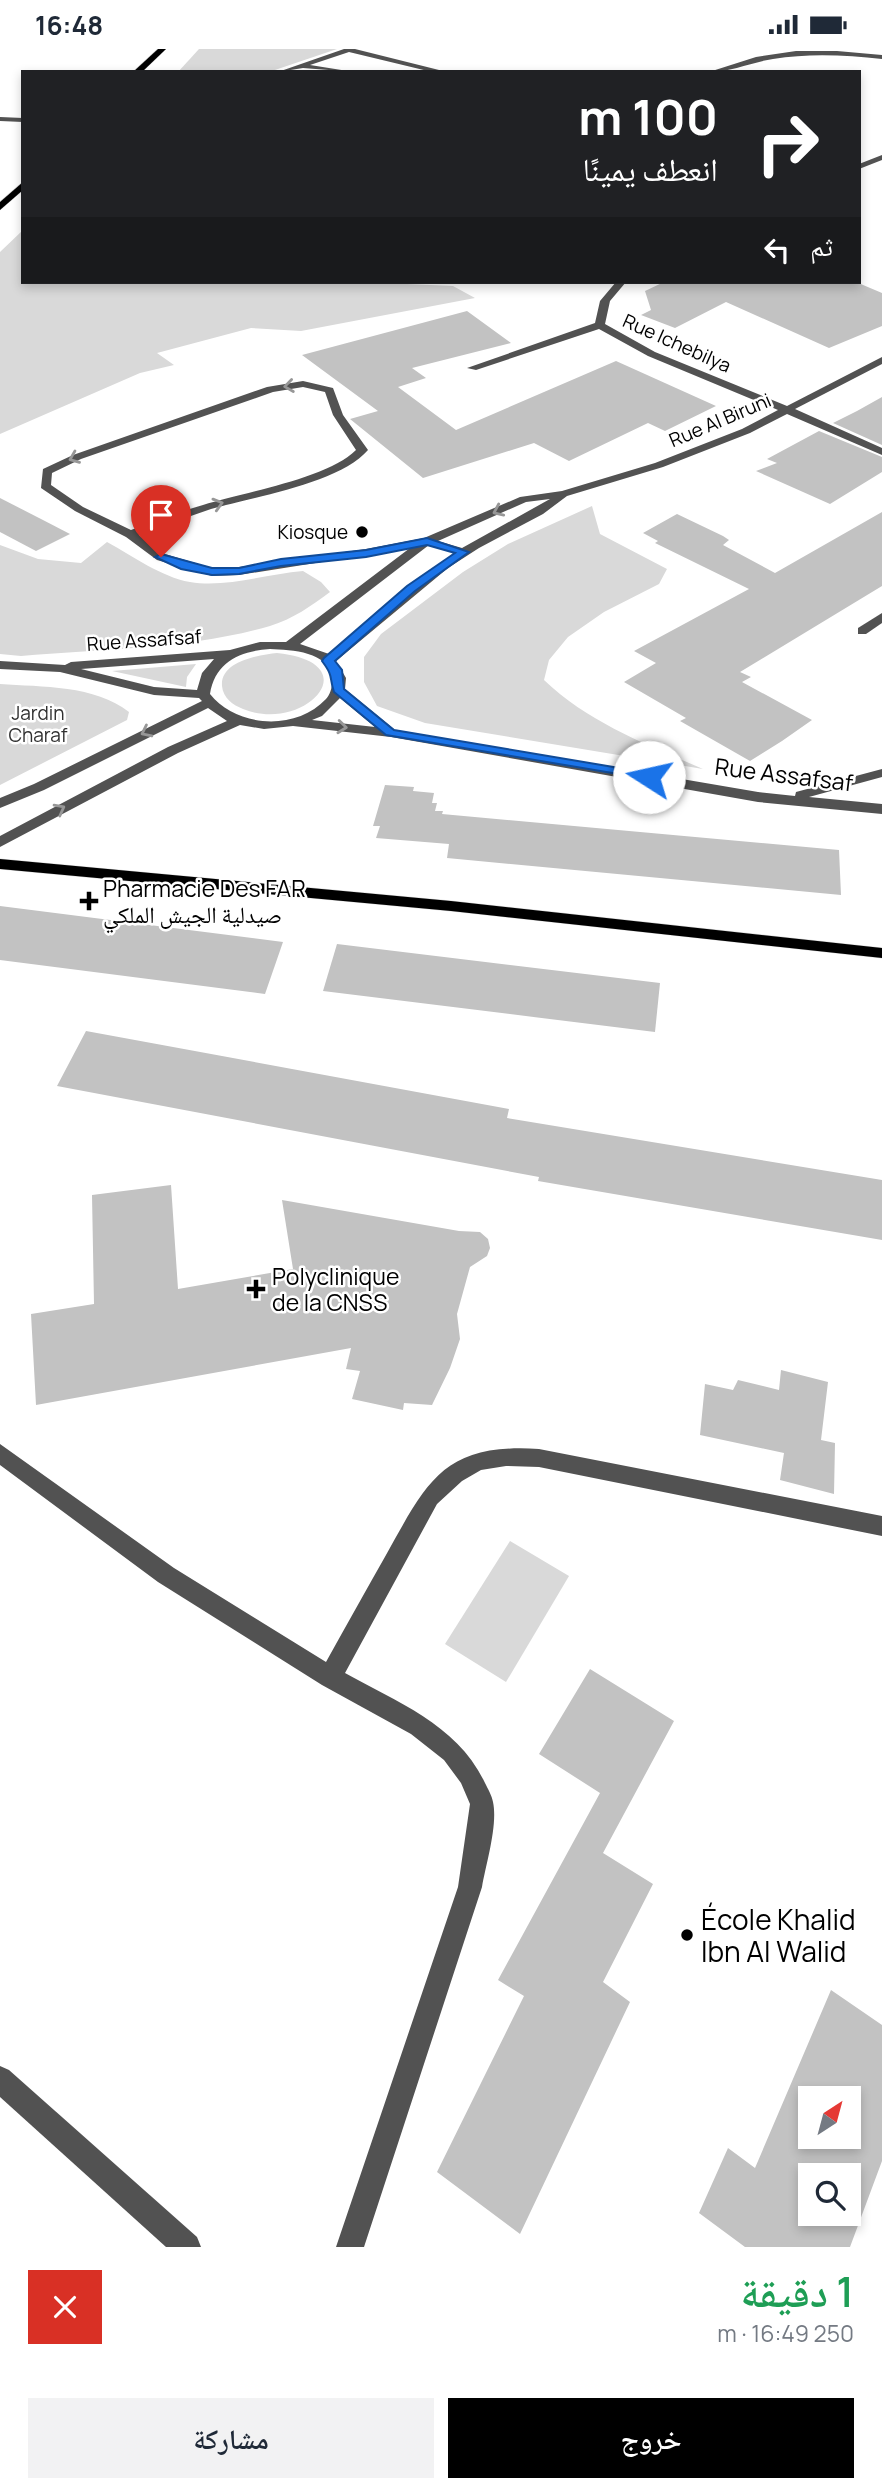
<!DOCTYPE html>
<html lang="ar">
<meta charset="utf-8">
<style>
:root{--surface:#fff;--page:#f2f2f3;--text:#1f2937;--muted:#747a83;--accent:#000}
body{margin:0;font-family:Manrope,"Noto Naskh Arabic",sans-serif;background:var(--page);color:var(--text);direction:rtl;height:100vh;display:flex;flex-direction:column;font-size:26px;white-space:nowrap}
*{box-sizing:border-box;margin:0}
p{font-size:23px;color:var(--muted)}
.icon{flex:none;width:38px;height:38px;fill:none;stroke:currentColor;stroke-width:2;stroke-linecap:round;stroke-linejoin:round}
.map{position:relative;height:2198px;overflow:hidden;direction:ltr}
.sheet{display:flex;flex-direction:column;background:var(--surface);flex:1}
.sheet>*{flex:none}
.hud{position:absolute;left:21px;top:21px;width:840px;height:214px;border-radius:0px;box-shadow:0 4px 10px #0003;direction:rtl;background:#202124;color:#fff;overflow:hidden}
.needle{width:46px;rotate:36deg}
.controls{position:absolute;left:798px;top:2037px;display:grid;gap:14px}
.controls a{display:grid;place-items:center;width:63px;height:63px;border-radius:0px;background:var(--surface);box-shadow:0 4px 10px #0003;font-size:35px}
.pin{position:absolute;display:grid;place-items:center;width:60px;height:60px;color:#fff;margin:-72px -30px;border-radius:50% 50% 50% 0;rotate:-45deg;box-shadow:0 0 7px #0007}
.pin .icon{rotate:45deg}
.me{position:absolute;width:77px;margin:-38px;rotate:280deg;stroke-linejoin:round;filter:drop-shadow(0 0 5px #0008)}
.turn{display:flex;align-items:center;gap:24px;height:147px;padding:0 28px;font-size:32px}
.turn .icon{width:91px;height:91px;stroke-width:2.5}
.turn b{display:block;font-size:49px;line-height:60px}
.then{display:flex;align-items:center;height:66px;padding:0 28px;background:#0003;gap:14px;font-size:26px}
.round{display:grid;place-items:center;flex:none;width:74px;height:74px;border-radius:0px;background:var(--page)}
.head{display:flex;align-items:center;justify-content:space-between;height:119px;padding:0 28px}
h1{font-size:42px;font-weight:600;line-height:52px;color:#1e9e55}
.button{display:flex;gap:14px;margin-top:auto;padding:14px 28px}
.button a{flex:1;height:80px;border-radius:0px;background:var(--accent);color:#fff;font-size:28px;font-weight:600;line-height:80px;text-align:center}
.button a+a{background:var(--page);color:var(--text)}
.status{display:flex;justify-content:space-between;align-items:center;height:49px;padding:0 35px;background:var(--surface);direction:ltr}
.status svg{height:19px;fill:currentColor}
.map>svg:first-child{display:block}
.green{fill:#d9d9d9}
.building{fill:#c2c2c2;fill-rule:evenodd}
.lines{fill:none;stroke-linecap:round;stroke-linejoin:round}
.major-casing{stroke:#dbdbdb;stroke-width:1}
.minor{fill:#525252;fill-rule:evenodd}
.major{fill:#000;fill-rule:evenodd}
.oneway{stroke:#979797}
.route{fill:#1a73e8;stroke:#114b97;stroke-width:2}
.poi-dot{fill:#000;stroke:#fff;stroke-width:2.5}
.labels{text-anchor:middle;dominant-baseline:central;stroke-width:5;stroke-linejoin:round;paint-order:stroke}
.far-street-label{font-size:19px;fill:#000;stroke:#fff}
.far-poi-label{font-size:19px;fill:#000;stroke:#fff;text-anchor:end}
.far-park-label{font-size:19px;fill:#303030;stroke:#fff}
.street-label{font-size:23px;fill:#000;stroke:#fff}
.poi-label{font-size:23px;fill:#000;stroke:#fff;text-anchor:start}
.near-poi-label{font-size:28px;fill:#000;stroke:#fff;text-anchor:start}
</style>
<div class="status"><b>16:48</b><svg viewBox="0 0 49 12"><path d="M0 12V9h3v3zM5 12V6h3v6zM10 12V3h3v9zM15 12V0h3v12zM26 1h20v11H26zM47 4h2v5h-2z"/></svg></div>
<div class="map">
<svg width="882" height="2198" viewBox="0 0 882 2198">
<rect width="100%" height="100%" fill="#fff"/>
<g class="green">
<polygon points="199,0 337,0 269,23 178,23"/>
<polygon points="23,181 23,233 361,233 453,237 475,249 301,282 251,279 157,304 174,316 140,324 0,385 0,203"/>
<path d="M592 457 600 485 667 520 659 535 604 563 568 588 549 611 544 631C589 674 648 696 703 720L425 674 377 657 364 633V608L381 585 463 523 508 495Z"/>
<path d="M107 493C133 507 161 528 190 533 226 539 267 525 303 522L321 533 330 543C311 557 293 570 270 577 191 600 103 600 21 607L0 605V496L38 510 81 514Z"/>
<path d="M277 604C371 614 304 685 243 660 233 656 223 649 222 637 220 612 259 606 277 604Z"/>
<polygon points="196,615 187,628 186,638 112,622"/>
<path d="M0 635C42 638 95 636 129 663L127 671 0 736Z"/>
<polygon points="510,1492 569,1527 506,1633 445,1595"/>
</g>
<g class="building">
<polygon points="664,233 856,233 882,244 882,277 829,299 726,253 675,279 641,266 651,261 645,242"/>
<polygon points="467,262 511,294 412,319 426,329 398,338 456,381 616,312 716,357 665,382 648,374 569,412 534,394 423,429 350,370 378,362 302,306"/>
<polygon points="882,348 882,396 833,374 857,362"/>
<polygon points="819,382 882,408 882,423 830,455 756,422 777,414 767,410"/>
<polygon points="0,449 41,470 70,485 36,502 0,483"/>
<polygon points="882,463 882,537 740,623 751,628 742,633 812,671 782,692 750,712 680,672 686,669 624,633 656,614 634,602 749,540 655,494 658,492 643,484 677,465 723,487 729,491 723,496 775,524"/>
<polygon points="385,736 414,738 413,742 434,744 432,754 437,754 435,762 443,762 442,765 839,801 841,846 447,809 449,795 376,789 380,777 373,777"/>
<polygon points="0,857 283,893 265,945 0,911"/>
<polygon points="337,895 660,934 655,983 323,942"/>
<polygon points="86,982 509,1060 507,1069 882,1131 882,1191 538,1132 539,1128 57,1037"/>
<polygon points="171,1136 178,1240 293,1220 282,1151 459,1182 480,1183 488,1190 490,1199 487,1207 470,1218 457,1265 460,1290 450,1319 432,1356 404,1354 403,1361 352,1350 360,1322 346,1320 351,1299 36,1356 31,1265 94,1255 92,1146"/>
<polygon points="781,1321 828,1333 821,1391 835,1394 834,1445 780,1431 784,1404 700,1386 705,1335 733,1341 738,1331 779,1341"/>
<polygon points="590,1620 674,1672 603,1804 653,1835 603,1933 630,1953 520,2185 437,2123 524,1947 498,1931 600,1744 539,1705"/>
<path d="M831 1941 882 1976V2112L850 2198H745L699 2164 728 2099 755 2119ZM810 2049H849V2088H810ZM810 2126H849V2165H810Z"/>
</g>
<g class="lines">
<defs>
<g id="major">
<polygon points="158,0 166,0 142,23 133,23"/>
<polygon points="23,133 23,141 0,161 0,153"/>
<polygon points="0,810 451,852 882,899 882,909 451,862 0,820"/>
</g>
</defs>
<use href="#major" class="major-casing"/>
<g class="minor">
<polygon points="344,0 355,0 447,23 432,23 349,3 310,16 354,23 303,19 278,23"/>
<path d="M796 2H837L882 6V10C846 6 809 4 773 10 752 13 731 23 709 23L756 8Z"/>
<polygon points="0,68 23,69 23,73 0,72"/>
<polygon points="882,106 882,111 859,120 859,115"/>
<path d="M616 233H626L610 252 605 275 655 303 787 357 882 308V315L795 360 882 399V406L787 365 750 384 663 418 567 447 543 465 479 499 448 519 336 612 346 629 345 640 395 681 758 743 795 747 796 743 882 720V728L809 748 882 755V765L758 753 391 688 293 677 264 680 240 676 178 704 0 798V787L168 698 227 672 208 659 44 741 0 759V749L34 735 202 652 199 649 154 646 60 623 0 620V612L65 616 71 613 230 601 260 593H286L410 499 239 526 212 527 157 511 126 488 75 462 41 439 43 420 73 406 267 338 303 332 333 339 343 366 368 401C340 434 253 448 211 460 187 468 163 477 139 486L165 505 212 519 239 518 366 500 424 489 520 448 562 442 655 414 742 380 778 361 648 307 599 280 476 321 467 319 595 274 600 252ZM303 338 325 343 333 366 356 401C327 430 244 443 203 456 178 463 155 472 131 481L83 458 51 436 52 424 81 410 273 343ZM550 450 462 499 438 492 526 453ZM429 496 454 504 406 540 329 605 300 595ZM270 600C292 601 329 602 332 630 333 637 330 646 326 650 295 683 236 678 210 645 215 613 240 602 270 600ZM214 610 202 624 197 641 154 638 81 620ZM340 649 375 678 312 671 322 667Z"/>
<polygon points="882,564 882,574 866,585 858,585 858,579"/>
<path d="M0 1395 174 1519 326 1613C346 1577 366 1541 386 1506 428 1431 444 1394 539 1400L882 1467V1487L539 1418 506 1417 481 1421 462 1432 437 1455 345 1624C397 1653 458 1676 485 1734 488 1740 492 1747 493 1753 498 1776 486 1815 482 1838L364 2198H336L458 1838 470 1755 461 1734 444 1711 411 1685 322 1636 158 1533 0 1416Z"/>
<polygon points="0,2017 9,2021 197,2188 201,2198 166,2198 0,2048"/>
</g>
<use href="#major" class="major"/>
</g>
<defs><path id="oneway-chevron" d="M-2-3.5L2.5 0L-2 3.5" fill="none" stroke-width="1.6" stroke-linecap="round" stroke-linejoin="round" transform="scale(1.75)"/></defs>
<g class="oneway">
<use href="#oneway-chevron" transform="translate(289 337) rotate(172)"/>
<use href="#oneway-chevron" transform="translate(74 409) rotate(158)"/>
<use href="#oneway-chevron" transform="translate(218 455) rotate(-16)"/>
<use href="#oneway-chevron" transform="translate(498 462) rotate(156)"/>
<use href="#oneway-chevron" transform="translate(342 678) rotate(6)"/>
<use href="#oneway-chevron" transform="translate(146 683) rotate(154)"/>
<use href="#oneway-chevron" transform="translate(60 760) rotate(-28)"/>
</g>
<path class="route" d="M427 489 469 503 415 542 335 612 342 621 344 640 394 681 649 724 654 726V731L386 686 334 643C329 628 334 628 322 612L324 609 407 537 455 504 427 496 366 508 281 517 239 525 212 526 181 520 155 508 161 505 212 519H239L281 510 366 501Z"/>
<g class="poi-dot">
<circle cx="362" cy="483" r="7"/>
<path d="M85.5 841.5h7v7h7v7h-7v7h-7v-7h-7v-7h7z"/>
<path d="M252.5 1229.5h7v7h7v7h-7v7h-7v-7h-7v-7h7z"/>
<circle cx="687" cy="1886" r="7"/>
</g>
<g class="labels">
<g class="far-street-label">
<text transform="translate(677 294) rotate(24)">Rue Ichebilya</text>
<text transform="translate(720 371) rotate(-23)">Rue Al Biruni</text>
<text transform="translate(144 591) rotate(-4)">Rue Assafsaf</text>
</g>
<g class="far-poi-label">
<text x="348" y="483">Kiosque</text>
</g>
<g class="far-park-label">
<text x="38" y="664">Jardin<tspan x="38" dy="22">Charaf</tspan></text>
</g>
<g class="street-label">
<text transform="translate(784 725) rotate(7)">Rue Assafsaf</text>
</g>
<g class="poi-label">
<text x="103" y="839">Pharmacie Des FAR<tspan x="103" dy="26">صيدلية الجيش الملكي</tspan></text>
<text x="272" y="1227">Polyclinique<tspan x="272" dy="26">de la CNSS</tspan></text>
</g>
<g class="near-poi-label">
<text x="701" y="1870">École Khalid<tspan x="701" dy="32">Ibn Al Walid</tspan></text>
</g>
</g>
</svg>
<div class="controls">
<a><svg class="needle" viewBox="-14 -14 28 28"><path d="M0-13l5 13h-10z" fill="#e53935"/><path d="M0 13l5-13h-10z" fill="#747a83"/></svg></a>
<a><svg class="icon" aria-label="search" viewBox="0 0 24 24"><circle cx="10" cy="10" r="6"/><path d="M15 15l6 6"/></svg></a>
</div>
<div class="pin" style="left:161px;top:508px;background:#d93025"><svg class="icon" aria-label="arrive" viewBox="0 0 24 24"><path d="M6 21V4h12l-3 4 3 4H6"/></svg></div>
<svg class="me" style="left:649px;top:728px" viewBox="-20 -20 40 40"><circle r="19" fill="#fff"/><path d="M0-13L10 11 0 6-10 11z" fill="#1a73e8"/></svg>
<div class="hud">
<div class="turn"><svg class="icon" aria-label="right" viewBox="0 0 24 24"><path d="M7 20v-9h11M14 6l5 5-5 5"/></svg><div><b>100 m</b>انعطف يمينًا</div></div>
<div class="then">ثم<svg class="icon" aria-label="left" viewBox="0 0 24 24"><path d="M17 20v-9H6M10 6l-5 5 5 5"/></svg></div>
</div>
</div>
<section class="sheet">
<div class="head"><div><h1>1 دقيقة</h1><p>250 m · 16:49</p></div><a class="round" style="background:#d93025;color:#fff"><svg class="icon" aria-label="close" viewBox="0 0 24 24"><path d="M6 6l12 12M18 6L6 18"/></svg></a></div>
<div class="button"><a>خروج</a><a>مشاركة</a></div>
</section>
